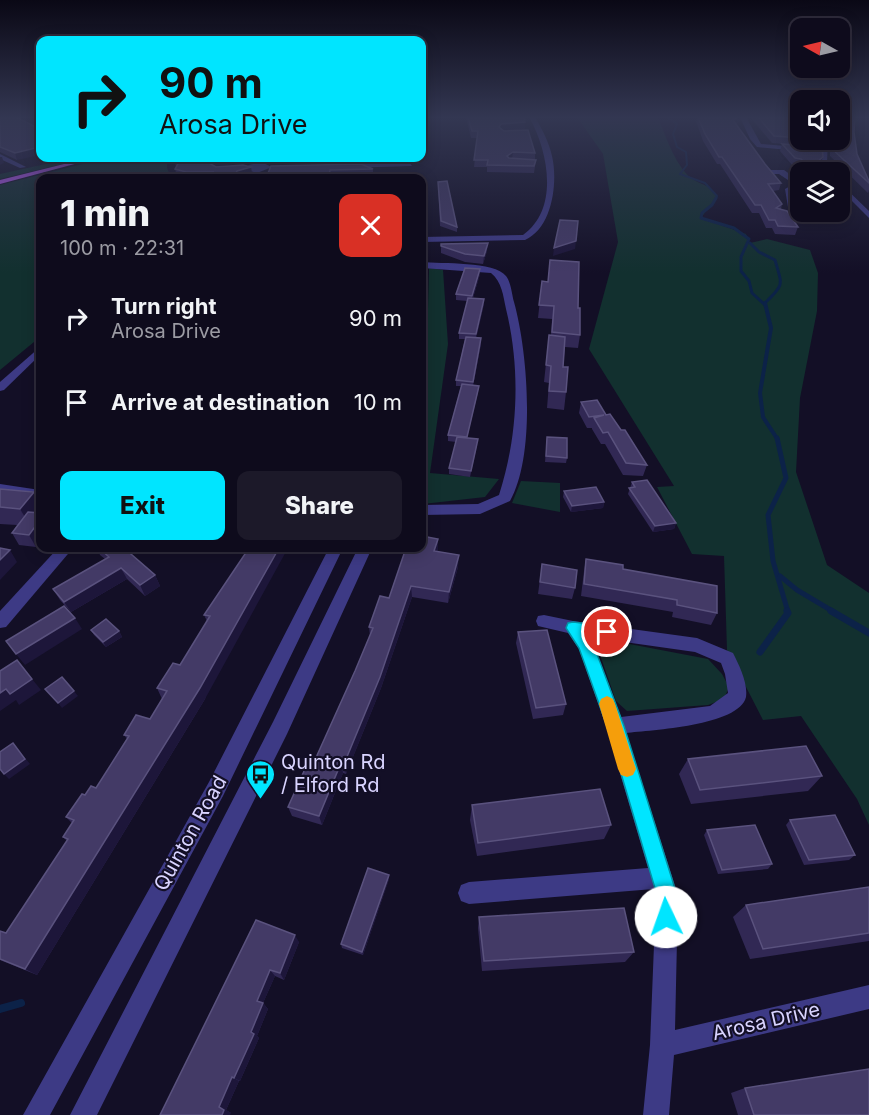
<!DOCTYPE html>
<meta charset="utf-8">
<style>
:root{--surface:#0e0b1c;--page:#1c1929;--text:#f1f3f6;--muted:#9b9ba3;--line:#2e2b3b;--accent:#00e5ff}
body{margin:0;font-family:Inter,sans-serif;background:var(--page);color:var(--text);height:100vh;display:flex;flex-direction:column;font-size:22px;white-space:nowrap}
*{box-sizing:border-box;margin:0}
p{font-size:20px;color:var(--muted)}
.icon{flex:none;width:33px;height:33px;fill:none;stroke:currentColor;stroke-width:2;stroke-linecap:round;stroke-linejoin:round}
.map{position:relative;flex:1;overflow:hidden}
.sheet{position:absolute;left:36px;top:174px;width:390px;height:378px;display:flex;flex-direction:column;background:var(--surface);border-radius:12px;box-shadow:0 3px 15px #0003,0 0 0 2px var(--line)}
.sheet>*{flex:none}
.guide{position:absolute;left:36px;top:36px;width:390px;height:126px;border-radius:12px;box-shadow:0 3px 15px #0003,0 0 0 2px var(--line);background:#00e5ff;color:#111;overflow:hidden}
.needle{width:39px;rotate:278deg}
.controls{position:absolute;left:790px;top:18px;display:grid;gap:12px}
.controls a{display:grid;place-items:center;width:60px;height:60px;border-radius:12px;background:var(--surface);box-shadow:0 3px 15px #0003,0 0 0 2px var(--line);font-size:30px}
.pin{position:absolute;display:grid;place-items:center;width:51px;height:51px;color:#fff;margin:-26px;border:3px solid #fff;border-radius:50%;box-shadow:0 2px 6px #0007}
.me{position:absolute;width:66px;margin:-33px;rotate:357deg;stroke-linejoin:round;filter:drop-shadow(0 0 4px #0008)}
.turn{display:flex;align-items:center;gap:21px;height:126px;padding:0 24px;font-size:27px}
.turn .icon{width:78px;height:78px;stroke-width:2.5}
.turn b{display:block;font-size:42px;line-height:51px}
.round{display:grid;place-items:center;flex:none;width:63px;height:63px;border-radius:12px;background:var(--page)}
.head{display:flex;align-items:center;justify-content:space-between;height:102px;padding:0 24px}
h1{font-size:36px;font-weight:800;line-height:45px}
.action{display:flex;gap:12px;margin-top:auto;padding:12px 24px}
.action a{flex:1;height:69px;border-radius:12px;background:var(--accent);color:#111;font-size:24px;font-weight:800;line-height:69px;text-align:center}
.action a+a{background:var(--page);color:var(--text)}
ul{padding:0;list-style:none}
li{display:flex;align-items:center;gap:18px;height:84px;padding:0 24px}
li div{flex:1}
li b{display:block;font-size:22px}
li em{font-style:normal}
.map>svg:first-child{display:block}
.green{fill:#12302f}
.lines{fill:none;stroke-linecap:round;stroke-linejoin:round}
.stream-far5{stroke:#0c2248;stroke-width:2}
.stream-far4{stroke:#0c2248;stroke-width:3}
.stream-far3{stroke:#0c2248;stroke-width:4}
.stream-far2{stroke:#0c2248;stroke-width:5}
.stream-far1{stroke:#0c2248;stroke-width:7}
.stream{stroke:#0c2248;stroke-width:8}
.minor{fill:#3d3a85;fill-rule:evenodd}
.major{fill:#c25bff;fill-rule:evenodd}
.wall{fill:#312854}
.shaded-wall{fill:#1d163a}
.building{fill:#433a66;stroke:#5a527e;stroke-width:1.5}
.route{fill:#00e5ff;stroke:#0095a6;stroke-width:1.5}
.slow{fill:#f59e0b}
.labels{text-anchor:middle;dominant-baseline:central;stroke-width:4.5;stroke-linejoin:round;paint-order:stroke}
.near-poi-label{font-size:20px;fill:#d9d4ff;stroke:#130f26;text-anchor:start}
.near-street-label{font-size:20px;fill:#d9d4ff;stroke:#130f26}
</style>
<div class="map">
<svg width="869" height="1115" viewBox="0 0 869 1115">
<rect width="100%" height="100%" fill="#130f26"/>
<g class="green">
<path d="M577 117H658C665 135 677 170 694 180 704 186 711 185 717 196L701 218 746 234 750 243 767 239 810 250 818 273 817 311 800 398 796 472 827 565 869 593V825L857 799 801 716 763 720 727 650 724 556 692 554 657 487 674 486 589 349 618 242 603 154Z"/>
<polygon points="73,158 88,158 0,179 0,174"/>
<polygon points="106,158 167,158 167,168 171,178 40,178 40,337 0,370 0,185"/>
<polygon points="429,268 443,270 448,344 430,473 499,479 485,497 423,504 422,387 427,348"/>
<polygon points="521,481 560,483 560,512 512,503"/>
<polygon points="619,642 708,659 722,674 729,687 724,699 708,705 627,711 616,701 600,655 607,645"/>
</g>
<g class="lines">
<polyline class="stream-far5" points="667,117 677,124 673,134 677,147 686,152 687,165 680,174 705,183 717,196 715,200"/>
<g class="stream-far4">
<polyline points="716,198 712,205 702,213 701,218 734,228 749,239 741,257 741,271 749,281 752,293 765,305"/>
<path d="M750 243 759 252 775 260C782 285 785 284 765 303"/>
</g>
<polyline class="stream-far3" points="765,303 771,328 760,393 763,417 778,440"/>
<g class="stream-far2">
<polyline points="777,438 786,478 768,515 773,561 788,612"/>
<polyline points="780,576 797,590 834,612"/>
</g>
<g class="stream-far1">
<polyline points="831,611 869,633"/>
<polyline points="760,652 788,613 787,611"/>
</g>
<polyline class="stream" points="0,1009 21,1003"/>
<g class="minor">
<path d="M529 117H535C542 129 549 142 552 156 558 181 553 228 525 240L422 242V237L523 235C560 209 548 150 529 117Z"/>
<polygon points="740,117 746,117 761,144 821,149 822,140 828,140 827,162 834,172 826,172 821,162 821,153 757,147 750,139"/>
<polygon points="0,154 26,167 20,168 0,159"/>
<polygon points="261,162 272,167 257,173 244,169 249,165"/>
<polygon points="410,163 412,166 344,168 341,166 344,164"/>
<polygon points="767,170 784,170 801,182 801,187 793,190 796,217 779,217 775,215 789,213 785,189 794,184 779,174 764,174"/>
<polygon points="840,183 869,211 869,218 840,189"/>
<path d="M422 262C441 264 495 261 506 276 511 282 512 295 514 302 528 352 536 455 510 501L480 514 422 515V505L478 504 499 495C518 436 521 370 506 309 503 295 502 282 491 273L422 268Z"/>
<polygon points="422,301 427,304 427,341 422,344"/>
<polygon points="40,347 40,355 4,390 0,391 0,382"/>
<polygon points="0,484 40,490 40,498 0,492"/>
<polygon points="58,548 73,548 6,627 0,628 0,611"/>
<polygon points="329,548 343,548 223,796 50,1115 23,1115 209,782"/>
<polygon points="358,548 372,548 287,734 97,1115 70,1115 273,722"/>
<path d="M544 615 573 621 697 638 733 653C739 665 748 683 746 697 739 726 651 730 626 733L678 895 675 1030 869 985V1009L674 1055 669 1115H643L650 1045 656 895 654 889 469 904 461 901 458 893 461 885 469 882 648 868 606 726 579 649 568 633 538 626 536 621 538 616ZM589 637 695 652 721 663 725 674 728 693 710 706 621 717 594 646Z"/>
</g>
<polygon class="major" points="88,158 97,158 0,184 0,180"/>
</g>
<g class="wall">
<polygon points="0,117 16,117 17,160 0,152"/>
<polygon points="424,117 524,117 525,122 525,129 504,130 535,153 535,159 517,159 536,160 534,173 487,172 487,167 474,167 477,138 471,138 466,117 424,118"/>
<polygon points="697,117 740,117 739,121 736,124 765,164 781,183 779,190 773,191 782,204 781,209 798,227 795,235 775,234 772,228 766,228 759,213 752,213 720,164 717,164 703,141 696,121"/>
<polygon points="750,117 801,117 801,140 822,140 819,147 772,143"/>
<polygon points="854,132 857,154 869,181 869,190 868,193 830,156 830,140 840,140"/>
<polygon points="782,144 823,157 820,165 811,172 804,172 798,166 793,166 780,151"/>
<polygon points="178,158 374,158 363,161 269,163 261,160 215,166 251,167 252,174 237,178 186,178 177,176 175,169 176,167 175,162"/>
<polygon points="271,166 373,169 373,175 331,176"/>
<polygon points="438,182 457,227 457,232 440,226"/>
<polygon points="441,244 487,251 483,264 465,262 441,253"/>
<polygon points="550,260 578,308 580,335 578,348 565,347 563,367 566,392 564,410 547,408 549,383 544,382 549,335 551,335 552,319 538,318 542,281 548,282"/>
<polygon points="480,269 480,274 473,298 484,304 476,338 481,344 473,386 479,386 478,392 467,438 477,445 470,477 449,474 449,468 456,442 448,441 448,435 461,386 456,386 456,380 465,339 459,339 459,333 467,301 456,300 456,294"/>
<polygon points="581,402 606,415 621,430 647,465 643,476 623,475 605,444 601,444 592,429 592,428 587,428 579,413"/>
<polygon points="547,437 567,458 566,463 545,462"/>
<polygon points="632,482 676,523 674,529 653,532 628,494"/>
<polygon points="0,489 34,492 40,504 40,541 36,547 19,545 12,533 17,525 0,524"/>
<polygon points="564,491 604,502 603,508 571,512 563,497"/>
<polygon points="97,548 141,548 131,554 155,575 160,586 145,596 127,579 71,612 60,600 53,589 105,559 100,555"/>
<polygon points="249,548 205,699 37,975 0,960 0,931 6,933 67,841 63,837 72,823 66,817 85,795 96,788 127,739 124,735 150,719 162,699 157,688 180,665 207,621 204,615"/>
<polygon points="438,550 437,552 458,567 448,603 412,597 381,688 346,774 343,773 322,825 292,816 288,807 314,762 355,671 370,636 369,627 389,598"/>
<polygon points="586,559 623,569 717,613 711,625 672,617 673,612 581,596 584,571"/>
<polygon points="542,564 575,588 572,599 538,594"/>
<polygon points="91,630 119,631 122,637 106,647 94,635"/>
<polygon points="518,632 566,704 563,715 533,719 516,643"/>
<polygon points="688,759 822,776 808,791 691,804 679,774"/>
<polygon points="472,805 611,825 604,839 477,856 470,820"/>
<polygon points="790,820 855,855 849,860 804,865 786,825"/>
<polygon points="707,830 772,864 768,869 718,874 704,835"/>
<polygon points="389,879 363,955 342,948 341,944"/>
<polygon points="869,887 869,941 750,959 733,917 746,905"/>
<polygon points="479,917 634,952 625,962 482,971 478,928"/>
<polygon points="256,920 299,942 284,980 275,976 263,1003 268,1009 257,1036 259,1038 240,1081 239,1081 226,1110 231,1113 160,1115"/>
<polygon points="745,1088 869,1115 738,1115 731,1093"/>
</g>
<g class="shaded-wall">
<polygon points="738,117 740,117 739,121 732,127 733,120"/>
<polygon points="525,122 525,129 501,131 499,127 501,124"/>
<polygon points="40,147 40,155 17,160 15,153"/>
<polygon points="513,152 512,159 507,163 507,156"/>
<polygon points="0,157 2,157 4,163 0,165"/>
<polygon points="823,157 820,165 811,172 808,172 810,168"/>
<polygon points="230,158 260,158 261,160 213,167 209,163 211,160"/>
<polygon points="362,158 374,158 363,161"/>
<polygon points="251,167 252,174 237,178 233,178 237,171"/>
<polygon points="576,241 575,249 553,256 554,248"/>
<polygon points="488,243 487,251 483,264 484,256"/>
<polygon points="480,269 480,274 472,301 472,296"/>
<polygon points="484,299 484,304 476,340 476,334"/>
<polygon points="481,338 481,344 473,387 473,382"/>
<polygon points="34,492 40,504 40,514 31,527 20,509"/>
<polygon points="604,502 603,508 571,512 572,506"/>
<polygon points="40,520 40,541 36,547 29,535"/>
<polygon points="676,523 674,529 653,532 655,526"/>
<polygon points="438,539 438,550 434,563 434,551"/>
<polygon points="122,548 141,548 126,556"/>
<polygon points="279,548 288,548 205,699 37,975 25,969"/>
<polygon points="10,550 17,562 0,580 0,560"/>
<polygon points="459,555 458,567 448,603 449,592"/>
<polygon points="121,568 127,579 71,612 64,602"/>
<polygon points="155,575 160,586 145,596 140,585"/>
<polygon points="411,586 412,597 381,688 346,774 344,764"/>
<polygon points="75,618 82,629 25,665 16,654"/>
<polygon points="119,631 122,637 106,647 103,642"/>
<polygon points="32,679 41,690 19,705 16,700 0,711 0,693 6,689"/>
<polygon points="74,691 78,696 62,708 58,703"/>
<polygon points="13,743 30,764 9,779 4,774"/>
<polygon points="341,763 343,773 322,825 319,816"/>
<polygon points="389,875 389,879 363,955 362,952"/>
<polygon points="295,935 299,942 284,980 280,973"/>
<polygon points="270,970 275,976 263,1003 268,1009 257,1036 259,1038 240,1081 234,1078 251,1032 257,1001"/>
<polygon points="232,1077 239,1081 226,1110 231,1113 230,1115 222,1115 219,1107"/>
</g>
<g class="building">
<polygon points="0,117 16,117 40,129 40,147 15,153 0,147"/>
<polygon points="468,117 524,117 525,122 501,124 499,127 504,131 528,130 535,153 513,152 507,156 509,158 536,160 534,166 487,165 488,160 474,160 478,131 472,131"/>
<polygon points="698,117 738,117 733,120 765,164 781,183 768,184 782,204 776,208 787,211 798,227 778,226 775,220 769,220 761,205 755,205 722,157 719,157 705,134"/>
<polygon points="758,117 801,117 801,138 774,136"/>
<polygon points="840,117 855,117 854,132 857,154 869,181 869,183 832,149 832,140 840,140"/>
<polygon points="782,144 822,147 823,157 810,168 801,159 795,158"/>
<polygon points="178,158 230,158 211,160 209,163 216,167 243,165 251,167 237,171 233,178 209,178 213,172 186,172 175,169 179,162 175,162"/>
<polygon points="361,164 373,169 330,170 329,178 266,178 271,166"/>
<polygon points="447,181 457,227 441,221 438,182"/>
<polygon points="560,220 578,221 576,241 554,248"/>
<polygon points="488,243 484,256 465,254 441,246 441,244"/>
<polygon points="550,260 579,262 578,308 580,308 580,335 552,332 554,306 539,305 542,281 548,282"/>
<polygon points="465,268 480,269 472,296 456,294"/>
<polygon points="468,298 484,299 476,334 459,333"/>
<polygon points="549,335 565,337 563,367 568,367 566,392 549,391 551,366 546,365"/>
<polygon points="466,337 481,338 473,382 456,380"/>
<polygon points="462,384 479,386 467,437 448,435"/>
<polygon points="597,400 606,415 610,414 621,430 625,430 647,465 626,463 608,432 603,433 594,418 604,415 589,417 581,402"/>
<polygon points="457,437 478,439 471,471 449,468"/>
<polygon points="547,437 567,438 567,458 546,456"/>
<polygon points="647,480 676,523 655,526 629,488 635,487 632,482"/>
<polygon points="596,487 604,502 572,506 564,491"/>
<polygon points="0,489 34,492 20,509 0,507"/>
<polygon points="28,512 40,513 40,520 29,535 12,533"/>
<polygon points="422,536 438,539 434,551 459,555 449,592 411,586 380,677 344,764 341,763 319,816 288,807 309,760 314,762 355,671 373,628 369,627 380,596 389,598 406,548 422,548"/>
<polygon points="0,548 10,550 0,560"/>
<polygon points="99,548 124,548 155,575 140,585 121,568 64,602 53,589 109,557"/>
<polygon points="249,548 279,548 200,688 25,969 0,959 0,931 6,933 68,839 63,837 74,820 66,817 82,794 85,795 91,786 96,788 129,736 124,735 136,715 150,719 167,691 157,688 173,663 180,665 210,616 204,615"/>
<polygon points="586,559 623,565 623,569 717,586 717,613 677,605 677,600 584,584"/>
<polygon points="542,564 577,570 575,588 540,582"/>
<polygon points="64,606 75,618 16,654 6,641"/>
<polygon points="106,619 119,631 103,642 91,630"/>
<polygon points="547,630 566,704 536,708 518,632"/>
<polygon points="17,660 32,679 10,694 6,689 0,693 0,671"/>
<polygon points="62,677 74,691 58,703 45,689"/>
<polygon points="13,743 25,759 4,774 0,769 0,752"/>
<polygon points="806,746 822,776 700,790 688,759"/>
<polygon points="600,789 611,825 478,843 472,805"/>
<polygon points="835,815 855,855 809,860 790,820"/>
<polygon points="755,825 772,864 722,870 707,830"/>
<polygon points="368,868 389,875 362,952 341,944"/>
<polygon points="869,887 869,933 763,949 746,905"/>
<polygon points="624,908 634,952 484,961 479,917"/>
<polygon points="256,920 295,935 280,973 270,970 257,1001 263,1003 251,1032 254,1034 234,1078 232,1077 219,1107 224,1110 222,1115 160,1115"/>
<polygon points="869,1069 869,1115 754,1115 745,1088"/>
</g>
<linearGradient id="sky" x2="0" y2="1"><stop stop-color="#0a0815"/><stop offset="0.43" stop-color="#333752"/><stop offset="1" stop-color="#333752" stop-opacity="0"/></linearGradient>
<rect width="869" height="273" fill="url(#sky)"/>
<polygon class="route" points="573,622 607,626 612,628 614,632 612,637 607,638 587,636 594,646 624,726 677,895 677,917 674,924 666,927 659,924 656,917 657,895 607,726 579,648 566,628 568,623"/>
<polygon class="slow" points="607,696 613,699 615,704 636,769 633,775 627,777 621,775 618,769 599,704 601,699"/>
<defs>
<symbol id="bus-pin" viewBox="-11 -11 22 30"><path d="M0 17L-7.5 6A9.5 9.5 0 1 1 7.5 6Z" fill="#00e5ff" stroke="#130f26"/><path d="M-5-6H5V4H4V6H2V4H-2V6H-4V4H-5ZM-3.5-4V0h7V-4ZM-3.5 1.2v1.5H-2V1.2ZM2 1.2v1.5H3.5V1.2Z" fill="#111"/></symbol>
</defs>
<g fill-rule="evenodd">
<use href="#bus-pin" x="244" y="758" width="33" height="45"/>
</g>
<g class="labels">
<g class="near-poi-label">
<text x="281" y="762">Quinton Rd<tspan x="281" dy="23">/ Elford Rd</tspan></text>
</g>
<g class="near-street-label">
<text transform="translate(190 833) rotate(-61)">Quinton Road</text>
<text transform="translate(766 1021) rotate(-13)">Arosa Drive</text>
</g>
</g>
</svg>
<div class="controls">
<a><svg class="needle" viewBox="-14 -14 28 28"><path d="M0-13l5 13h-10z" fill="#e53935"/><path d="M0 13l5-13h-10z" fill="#9b9ba3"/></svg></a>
<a><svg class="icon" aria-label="sound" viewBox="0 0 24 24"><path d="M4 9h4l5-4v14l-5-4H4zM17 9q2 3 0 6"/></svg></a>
<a><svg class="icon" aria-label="layers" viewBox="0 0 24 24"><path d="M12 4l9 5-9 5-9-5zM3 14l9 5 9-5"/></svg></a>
</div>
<div class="pin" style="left:607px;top:632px;background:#d93025"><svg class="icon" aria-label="arrive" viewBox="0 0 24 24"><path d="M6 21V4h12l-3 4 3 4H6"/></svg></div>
<svg class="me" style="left:666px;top:917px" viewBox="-20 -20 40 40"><circle r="19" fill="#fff"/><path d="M0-13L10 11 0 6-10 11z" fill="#00e5ff"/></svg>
<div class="guide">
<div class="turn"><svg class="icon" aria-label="right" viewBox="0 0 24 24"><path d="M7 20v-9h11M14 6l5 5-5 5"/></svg><div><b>90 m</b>Arosa Drive</div></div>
</div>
<section class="sheet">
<div class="head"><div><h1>1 min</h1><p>100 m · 22:31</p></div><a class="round" style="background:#d93025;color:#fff"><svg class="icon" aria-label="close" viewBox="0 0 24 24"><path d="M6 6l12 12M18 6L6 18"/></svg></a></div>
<ul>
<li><svg class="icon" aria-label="right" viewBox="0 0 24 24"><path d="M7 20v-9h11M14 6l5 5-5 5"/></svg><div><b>Turn right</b><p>Arosa Drive</p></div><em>90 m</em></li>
<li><svg class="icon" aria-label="arrive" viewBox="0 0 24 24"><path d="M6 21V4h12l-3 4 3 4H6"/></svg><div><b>Arrive at destination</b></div><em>10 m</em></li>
</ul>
<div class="action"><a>Exit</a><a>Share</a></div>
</section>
</div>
